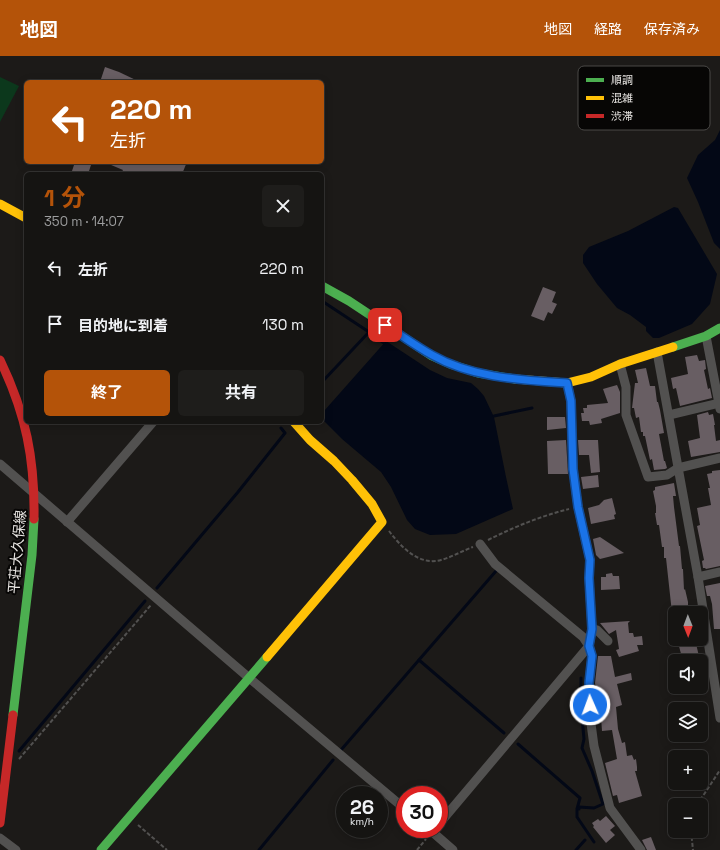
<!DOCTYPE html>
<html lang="ja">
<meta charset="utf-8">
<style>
:root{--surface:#151412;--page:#1e1d1b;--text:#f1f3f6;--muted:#9d9e9f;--line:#343332;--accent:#b45309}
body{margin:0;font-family:"Space Grotesk","Noto Sans JP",sans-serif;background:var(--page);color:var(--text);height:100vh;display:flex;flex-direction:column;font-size:15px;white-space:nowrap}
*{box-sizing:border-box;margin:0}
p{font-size:13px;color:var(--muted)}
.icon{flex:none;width:22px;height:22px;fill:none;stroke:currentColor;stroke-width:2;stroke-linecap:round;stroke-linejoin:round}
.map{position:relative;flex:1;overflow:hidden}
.panel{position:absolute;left:24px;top:116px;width:300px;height:252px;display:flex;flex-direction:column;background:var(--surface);border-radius:6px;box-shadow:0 2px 10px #0003,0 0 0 1px var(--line)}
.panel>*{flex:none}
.banner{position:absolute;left:24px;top:24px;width:300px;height:84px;border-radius:6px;box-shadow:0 2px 10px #0003,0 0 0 1px var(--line);background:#b45309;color:#fff;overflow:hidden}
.needle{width:26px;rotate:179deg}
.fabs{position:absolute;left:668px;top:550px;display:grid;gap:8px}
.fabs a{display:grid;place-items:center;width:40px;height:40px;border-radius:6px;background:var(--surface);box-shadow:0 2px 10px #0003,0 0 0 1px var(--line);font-size:20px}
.speed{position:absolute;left:336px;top:730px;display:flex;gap:8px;font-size:20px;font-weight:700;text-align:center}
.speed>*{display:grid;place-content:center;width:52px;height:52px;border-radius:50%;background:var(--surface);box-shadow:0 2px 10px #0003,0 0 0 1px var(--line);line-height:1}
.speed small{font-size:10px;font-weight:400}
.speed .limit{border:6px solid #d22;background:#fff;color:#111}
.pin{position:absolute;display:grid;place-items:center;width:34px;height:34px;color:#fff;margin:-17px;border-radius:8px;box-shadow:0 2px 6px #0006}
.me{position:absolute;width:44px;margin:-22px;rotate:358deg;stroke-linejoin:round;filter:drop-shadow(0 0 3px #0008)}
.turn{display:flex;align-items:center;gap:14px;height:84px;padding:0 20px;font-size:18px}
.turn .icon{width:52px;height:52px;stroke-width:2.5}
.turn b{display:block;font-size:28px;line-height:34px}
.round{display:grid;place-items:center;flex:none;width:42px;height:42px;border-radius:6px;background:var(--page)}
.headline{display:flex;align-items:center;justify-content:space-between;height:68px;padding:0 20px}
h1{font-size:24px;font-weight:700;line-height:30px;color:var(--accent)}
.cta{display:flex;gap:8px;margin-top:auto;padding:8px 20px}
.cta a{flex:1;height:46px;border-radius:6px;background:var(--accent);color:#fff;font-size:16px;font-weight:700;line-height:46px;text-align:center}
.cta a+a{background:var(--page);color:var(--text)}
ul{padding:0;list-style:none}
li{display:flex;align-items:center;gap:12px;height:56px;padding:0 20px}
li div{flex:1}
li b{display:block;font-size:15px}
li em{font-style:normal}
header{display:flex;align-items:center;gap:24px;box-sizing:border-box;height:56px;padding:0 20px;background:var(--accent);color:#fff}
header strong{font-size:19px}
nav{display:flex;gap:22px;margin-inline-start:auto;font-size:14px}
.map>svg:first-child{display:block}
.green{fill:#0c381c}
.water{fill:#030816}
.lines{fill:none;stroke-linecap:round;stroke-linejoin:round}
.stream{stroke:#030816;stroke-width:3}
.building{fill:#685e63}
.path{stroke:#525150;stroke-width:2;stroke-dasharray:4 2;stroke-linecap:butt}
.street{stroke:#525150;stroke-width:9}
.fast{stroke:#4caf50;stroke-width:9}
.slow{stroke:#ffc107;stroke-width:9}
.jam{stroke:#c62828;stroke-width:9}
.route-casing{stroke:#114b97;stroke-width:10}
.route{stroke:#1a73e8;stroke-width:7}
.labels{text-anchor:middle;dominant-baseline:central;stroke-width:4;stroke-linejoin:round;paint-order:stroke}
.street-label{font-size:14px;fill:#e7e4e1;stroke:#070605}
.key{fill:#070605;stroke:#4a4947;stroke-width:1}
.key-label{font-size:11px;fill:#e7e4e1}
</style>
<header>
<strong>地図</strong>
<nav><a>地図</a><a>経路</a><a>保存済み</a></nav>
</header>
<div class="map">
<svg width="720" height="794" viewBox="0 0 720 794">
<rect width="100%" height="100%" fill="#1c1a18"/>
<polygon class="green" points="0,21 19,30 0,66"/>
<g class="water">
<polygon points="720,74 720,193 714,187 698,146 687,122 698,99 715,84"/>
<polygon points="674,151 678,152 717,218 710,248 692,268 659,282 653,282 646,275 646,271 630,259 617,252 597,228 583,207 583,199 589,191 628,175"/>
<polygon points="386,285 430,314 447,322 471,327 478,333 484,340 494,361 506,421 513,453 456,478 430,479 415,473 407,464 391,431 381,416 342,383 323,364 324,355"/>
</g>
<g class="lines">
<g class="stream">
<polyline points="322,245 369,276 384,287"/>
<polyline points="322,326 369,276"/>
<polyline points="494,360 532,352"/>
<polyline points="157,532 238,436 285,377 281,372"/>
<polyline points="419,604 504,677"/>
<polyline points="518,688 580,742 577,753 577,761 594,786"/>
<polyline points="341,694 496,515"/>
<polyline points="19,695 145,545"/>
<polyline points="579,753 579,751 594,752 603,748 592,715 582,692 584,683 581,650 581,622"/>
<polyline points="259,794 333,704"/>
<polyline points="576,794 585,784"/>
</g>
</g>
<g class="building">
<polygon points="105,11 119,16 140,26 100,26"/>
<polygon points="75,106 92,106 88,118 71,118"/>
<polygon points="104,106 187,106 182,118 128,118 122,116 123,114"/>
<polygon points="543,231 556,236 552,246 557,248 552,258 548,256 544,265 531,260"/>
<polygon points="697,299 699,305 705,304 706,313 704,314 708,333 710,332 712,342 680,350 676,332 673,333 671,322 688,318 685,301"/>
<polygon points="646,312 650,330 655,330 657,346 658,346 660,354 664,377 659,378 664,405 665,405 667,412 665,413 654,414 652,403 650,404 645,380 643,380 643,376 641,376 639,361 636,362 634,352 632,352 635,327 638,327 635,314"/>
<polygon points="617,329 620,336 620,357 601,363 602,367 590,369 589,365 582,365 581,357 584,357 583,352 587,352 587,349 608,347 603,333"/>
<polygon points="708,356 709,359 713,358 715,369 714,369 716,385 720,384 720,396 691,401 688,385 700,382 697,359"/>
<polygon points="547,361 565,361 566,372 547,374"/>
<polygon points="566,384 568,418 548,418 547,385"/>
<polygon points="578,384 598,384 600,416 591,417 589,399 579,399"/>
<polygon points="720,414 720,510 706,513 705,512 703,512 702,505 704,504 697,470 700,469 697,452 711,449 708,432 710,432 707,418 712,417 712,415"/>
<polygon points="598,419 599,431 583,433 581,421"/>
<polygon points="674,427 676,440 673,440 674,451 679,490 680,490 682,513 683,513 684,534 685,533 688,546 688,557 672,557 666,502 664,502 664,491 662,491 659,469 657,469 655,457 656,457 656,450 653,435 655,434 655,431"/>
<polygon points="612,442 616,458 614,459 615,463 591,468 588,452 599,449 604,444"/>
<polygon points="600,481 624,497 600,503 596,499 593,483"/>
<polygon points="612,517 613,520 619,520 620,533 601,534 601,521 606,521 606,518"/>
<polygon points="720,527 720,573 714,573 712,548 710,540 707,540 705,530"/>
<polygon points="630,565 628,567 629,577 633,577 634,581 642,580 643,589 637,589 639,595 619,601 616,594 619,593 616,574 609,578 600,567"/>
<polygon points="677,583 695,583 700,605 683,605"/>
<polygon points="598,600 611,600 615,621 631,617 632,624 617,628 622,649 616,651 618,673 622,687 625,686 627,700 632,699 634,704 636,703 637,711 637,715 635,715 642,740 619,747 617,739 613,740 605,707 617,703 612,674 602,675 601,661 602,661 595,627"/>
<polygon points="606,760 615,770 610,774 615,779 606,787 593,771 594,770 592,767 598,763 600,765"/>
<polygon points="651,781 656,794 647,794 642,784"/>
</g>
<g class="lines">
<g class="path">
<path d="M389 475C401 491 419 510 441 504 452 501 462 495 473 491"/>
<path d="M488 484C514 471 541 460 569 453"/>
<polyline points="19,703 151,549"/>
<polyline points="697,749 720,714"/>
<polyline points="138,769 167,794"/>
<polyline points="691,775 693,794"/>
<polyline points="417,794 426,783"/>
</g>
<g class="street">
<polyline points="706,280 720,353"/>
<polyline points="657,296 698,521 720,662"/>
<polyline points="620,308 626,331 626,359 648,421 667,419 678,412 720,402"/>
<polyline points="567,327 571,345 573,413 578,451 590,504 589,522 592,573 589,590 592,600 589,627 590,660 594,690 610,752 641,794"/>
<polyline points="669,359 720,347"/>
<polyline points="0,408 248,621 405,753"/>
<polyline points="67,466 153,366"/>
<polyline points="698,521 720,516"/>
<polyline points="592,573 597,574 608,585"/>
<polyline points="439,768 589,590 583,581 495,508 480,488"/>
<polyline points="429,773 453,794"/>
<polyline points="0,782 16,794"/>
</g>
<g class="fast">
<polyline points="322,230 349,245 432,300 450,308 478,317 515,323"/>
<polyline points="673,291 706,280 720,272"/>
<polyline points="13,659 32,499 34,463"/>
<polyline points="101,794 267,601"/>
</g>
<g class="slow">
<polyline points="0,148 26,162"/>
<polyline points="515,323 567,327 591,321 620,308 673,291"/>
<polyline points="267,601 382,466 372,448 352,424 334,405 310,384 294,366"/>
</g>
<g class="jam">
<path d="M0 304C26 358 35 403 34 463"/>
<polyline points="0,767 13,659"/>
</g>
</g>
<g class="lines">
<defs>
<path id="route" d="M385 269C401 279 416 290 432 299 472 322 522 324 567 327L571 345 573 413 578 451 590 504 589 522 592 573 589 590 592 600 589 627 590 649"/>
</defs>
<use href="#route" class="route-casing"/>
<use href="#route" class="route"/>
</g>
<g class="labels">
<g class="street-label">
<text transform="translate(17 496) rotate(-85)">平荘大久保線</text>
</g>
</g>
<rect x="578" y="10" width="132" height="64" rx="6" class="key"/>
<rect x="586" y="22" width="18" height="4" fill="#4caf50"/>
<rect x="586" y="40" width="18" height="4" fill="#ffc107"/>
<rect x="586" y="58" width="18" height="4" fill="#c62828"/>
<g class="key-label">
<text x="611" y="28">順調</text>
<text x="611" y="46">混雑</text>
<text x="611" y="64">渋滞</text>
</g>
</svg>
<div class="fabs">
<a><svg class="needle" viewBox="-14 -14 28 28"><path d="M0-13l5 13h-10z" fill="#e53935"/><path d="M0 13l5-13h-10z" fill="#9d9e9f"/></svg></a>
<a><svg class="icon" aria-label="sound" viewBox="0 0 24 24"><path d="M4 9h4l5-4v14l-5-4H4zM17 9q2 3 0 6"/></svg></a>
<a><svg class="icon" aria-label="layers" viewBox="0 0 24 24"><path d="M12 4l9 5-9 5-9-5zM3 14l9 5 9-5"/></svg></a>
<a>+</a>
<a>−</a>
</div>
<div class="speed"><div>26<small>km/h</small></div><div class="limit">30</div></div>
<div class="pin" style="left:385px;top:269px;background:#d93025"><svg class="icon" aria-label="arrive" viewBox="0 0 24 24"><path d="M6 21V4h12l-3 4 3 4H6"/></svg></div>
<svg class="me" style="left:590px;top:649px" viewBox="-20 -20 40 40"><circle r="17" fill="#1a73e8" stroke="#fff" stroke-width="3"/><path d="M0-11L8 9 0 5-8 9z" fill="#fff"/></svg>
<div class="banner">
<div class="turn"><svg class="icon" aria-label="left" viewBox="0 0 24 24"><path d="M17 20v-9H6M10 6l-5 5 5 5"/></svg><div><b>220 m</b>左折</div></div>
</div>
<section class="panel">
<div class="headline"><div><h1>1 分</h1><p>350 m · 14:07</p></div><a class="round"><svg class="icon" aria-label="close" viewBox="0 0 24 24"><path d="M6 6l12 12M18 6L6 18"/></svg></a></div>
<ul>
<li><svg class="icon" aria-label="left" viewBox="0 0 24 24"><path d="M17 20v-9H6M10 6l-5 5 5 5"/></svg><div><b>左折</b></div><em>220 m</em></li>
<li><svg class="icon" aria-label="arrive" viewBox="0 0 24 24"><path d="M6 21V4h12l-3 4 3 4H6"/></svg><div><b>目的地に到着</b></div><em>130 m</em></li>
</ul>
<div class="cta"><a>終了</a><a>共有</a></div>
</section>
</div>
